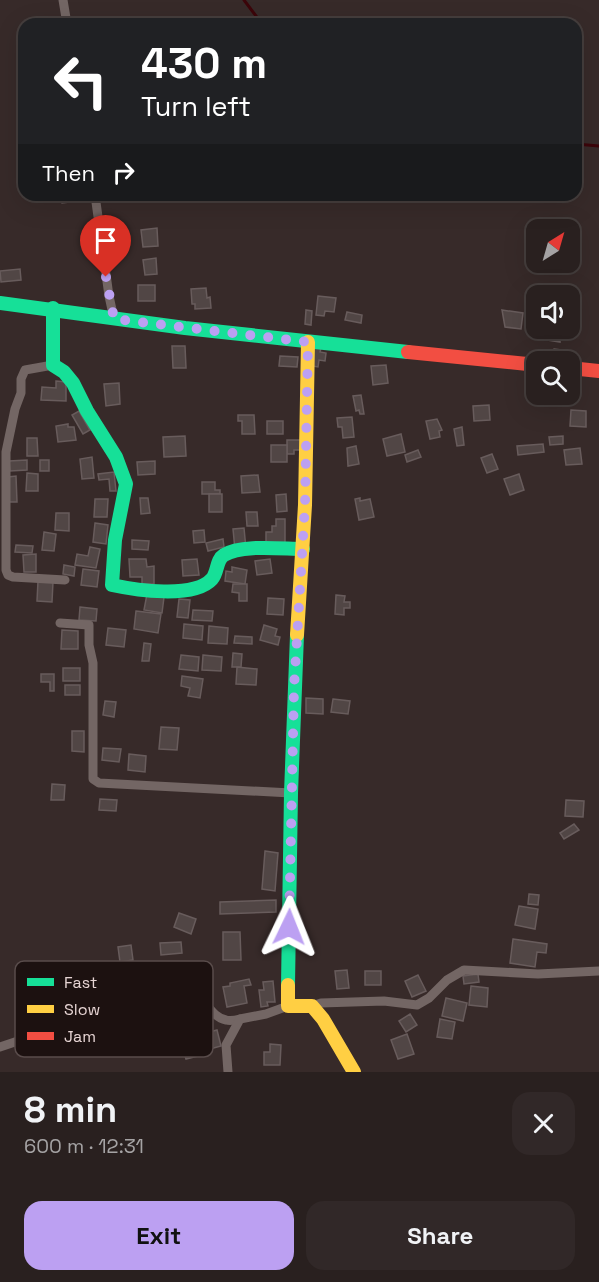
<!DOCTYPE html>
<meta charset="utf-8">
<style>
:root{--surface:#29201f;--page:#312828;--text:#f1f3f6;--muted:#a5a3a4;--line:#453e3d;--accent:#bca0f2}
body{margin:0;font-family:"Space Grotesk",sans-serif;background:var(--page);color:var(--text);height:100vh;display:flex;flex-direction:column;font-size:22px;white-space:nowrap}
*{box-sizing:border-box;margin:0}
p{font-size:20px;color:var(--muted)}
.icon{flex:none;width:33px;height:33px;fill:none;stroke:currentColor;stroke-width:2;stroke-linecap:round;stroke-linejoin:round}
.map{position:relative;height:1072px;overflow:hidden}
.drawer{display:flex;flex-direction:column;background:var(--surface);flex:1}
.drawer>*{flex:none}
.hud{position:absolute;left:18px;top:18px;width:564px;height:183px;border-radius:18px;box-shadow:0 6px 24px #0002,0 0 0 2px var(--line);background:#202124;color:#fff;overflow:hidden}
.needle{width:39px;rotate:37deg}
.controls{position:absolute;left:526px;top:219px;display:grid;gap:12px}
.controls a{display:grid;place-items:center;width:54px;height:54px;border-radius:12px;background:var(--surface);box-shadow:0 6px 24px #0002,0 0 0 2px var(--line);font-size:30px}
.pin{position:absolute;display:grid;place-items:center;width:51px;height:51px;color:#fff;margin:-62px -26px;border-radius:50% 50% 50% 0;rotate:-45deg;box-shadow:0 0 6px #0007}
.pin .icon{rotate:45deg}
.me{position:absolute;width:66px;margin:-33px;rotate:2deg;stroke-linejoin:round;filter:drop-shadow(0 0 4px #0008)}
.turn{display:flex;align-items:center;gap:21px;height:126px;padding:0 24px;font-size:27px}
.turn .icon{width:78px;height:78px;stroke-width:2.5}
.turn b{display:block;font-size:42px;line-height:51px}
.then{display:flex;align-items:center;height:57px;padding:0 24px;background:#0003;gap:12px;font-size:22px}
.round{display:grid;place-items:center;flex:none;width:63px;height:63px;border-radius:18px;background:var(--page)}
.summary{display:flex;align-items:center;justify-content:space-between;height:102px;padding:0 24px}
h1{font-size:36px;font-weight:700;line-height:45px}
.primary-button{display:flex;gap:12px;margin-top:auto;padding:12px 24px}
.primary-button a{flex:1;height:69px;border-radius:18px;background:var(--accent);color:#111;font-size:24px;font-weight:700;line-height:69px;text-align:center}
.primary-button a+a{background:var(--page);color:var(--text)}
.map>svg:first-child{display:block}
.lines{fill:none;stroke-linecap:round;stroke-linejoin:round}
.stream{stroke:#3c050a;stroke-width:3}
.building{fill:#514645;stroke:#685c5c;stroke-width:1.5}
.street{stroke:#736664;stroke-width:9}
.fast{stroke:#16e098;stroke-width:14}
.slow{stroke:#ffcf43;stroke-width:14}
.jam{stroke:#f24e42;stroke-width:14}
.route{stroke:#bca0f2;stroke-width:10;stroke-dasharray:0 18}
.key{fill:#1c1110;stroke:#594c4b;stroke-width:1.5}
.key-label{font-size:16px;fill:#e7d5d4}
</style>
<div class="map">
<svg width="599" height="1072" viewBox="0 0 599 1072">
<rect width="100%" height="100%" fill="#372a29"/>
<g class="lines">
<g class="stream">
<polyline points="244,0 262,24"/>
<polyline points="576,144 599,146"/>
</g>
</g>
<g class="building">
<polygon points="60,195 76,195 77,201 62,203"/>
<polygon points="157,228 158,246 143,247 141,230"/>
<polygon points="156,258 157,274 145,275 143,260"/>
<polygon points="20,269 21,280 1,282 0,271"/>
<rect x="138" y="285" width="17" height="16"/>
<polygon points="206,288 207,298 210,297 211,308 195,309 195,304 192,304 191,289"/>
<polygon points="318,296 336,298 334,312 325,311 324,316 316,315"/>
<polygon points="306,310 312,311 311,325 305,324"/>
<polygon points="502,310 523,313 521,329 505,327"/>
<polygon points="347,312 362,315 361,323 345,320"/>
<polygon points="543,328 562,329 561,334 564,334 563,339 560,339 560,342 542,339"/>
<polygon points="172,346 185,346 186,368 173,368"/>
<polygon points="314,347 321,348 320,352 326,353 325,361 319,360 318,367 312,366"/>
<polygon points="554,349 561,350 559,362 551,361"/>
<polygon points="280,356 298,357 297,367 279,366"/>
<polygon points="386,365 388,383 373,385 371,366"/>
<polygon points="56,381 66,382 66,401 41,400 42,387 56,388"/>
<polygon points="119,383 120,404 106,406 104,384"/>
<polygon points="361,395 364,414 360,414 359,410 356,411 353,396"/>
<polygon points="489,405 490,420 474,421 473,406"/>
<polygon points="571,410 586,411 586,427 570,426"/>
<polygon points="79,411 90,430 83,434 72,415"/>
<polygon points="238,415 254,415 255,434 242,434 242,421 238,421"/>
<polygon points="352,417 354,437 343,438 342,427 338,427 337,418"/>
<polygon points="437,419 442,430 439,431 440,437 430,439 426,421"/>
<rect x="267" y="421" width="16" height="13"/>
<polygon points="68,424 68,427 74,427 76,440 58,442 56,426"/>
<polygon points="462,427 464,445 457,446 454,429"/>
<polygon points="401,434 405,452 387,456 383,439"/>
<polygon points="185,436 186,456 164,457 163,437"/>
<polygon points="563,436 563,444 550,445 549,437"/>
<polygon points="27,438 37,438 38,456 27,456"/>
<polygon points="287,440 301,440 301,450 294,450 294,454 287,454"/>
<polygon points="543,444 544,452 518,455 517,446"/>
<rect x="271" y="445" width="16" height="17"/>
<polygon points="356,446 359,464 348,466 347,448"/>
<polygon points="580,448 582,464 566,465 564,450"/>
<polygon points="418,450 421,457 407,462 405,455"/>
<polygon points="492,454 498,469 487,473 481,458"/>
<polygon points="92,457 94,478 82,479 80,459"/>
<polygon points="27,460 27,470 10,471 9,461"/>
<rect x="40" y="460" width="9" height="11"/>
<polygon points="155,461 155,474 138,475 137,462"/>
<polygon points="114,472 116,491 110,491 109,479 99,480 98,474"/>
<polygon points="27,473 38,474 38,491 26,491"/>
<polygon points="519,474 524,490 510,495 504,479"/>
<polygon points="258,475 260,492 242,493 241,476"/>
<polygon points="16,476 17,502 9,502 8,477"/>
<polygon points="202,482 215,482 215,490 220,490 220,494 202,494"/>
<rect x="209" y="494" width="13" height="18"/>
<polygon points="286,494 287,511 277,512 276,495"/>
<polygon points="140,498 148,498 150,513 141,514"/>
<polygon points="360,498 360,501 370,499 374,517 359,520 355,499"/>
<polygon points="95,499 108,499 107,517 94,517"/>
<polygon points="246,512 257,512 258,526 247,526"/>
<polygon points="56,513 69,513 69,531 55,530"/>
<polygon points="276,519 285,519 285,543 266,547 266,532 272,532 272,526 276,526"/>
<polygon points="95,523 108,525 106,544 93,542"/>
<polygon points="244,528 246,549 235,550 233,529"/>
<polygon points="204,530 205,542 194,543 193,531"/>
<polygon points="44,532 56,534 54,551 42,550"/>
<polygon points="223,539 224,547 208,551 206,543"/>
<polygon points="132,540 149,541 148,550 132,549"/>
<polygon points="16,545 33,546 32,553 15,552"/>
<polygon points="90,547 100,549 96,568 75,565 77,554 88,556"/>
<polygon points="36,554 36,572 24,572 23,555"/>
<polygon points="129,559 146,559 147,567 154,566 154,584 142,584 142,577 130,577"/>
<polygon points="197,559 199,575 183,576 182,560"/>
<polygon points="270,559 272,573 257,575 255,561"/>
<polygon points="64,565 75,567 74,576 63,574"/>
<polygon points="232,567 247,570 245,584 225,581 226,571 232,572"/>
<polygon points="83,569 99,571 97,587 81,585"/>
<polygon points="38,581 53,582 52,602 37,601"/>
<polygon points="233,584 247,584 247,601 239,601 239,593 232,592"/>
<polygon points="147,594 164,597 162,613 144,610"/>
<polygon points="336,595 345,596 344,602 350,602 350,608 344,608 344,615 335,614"/>
<polygon points="268,598 284,599 283,615 267,614"/>
<polygon points="179,599 190,600 188,618 177,617"/>
<polygon points="80,607 97,609 96,621 79,620"/>
<polygon points="193,610 213,611 212,621 192,620"/>
<polygon points="136,611 161,614 158,633 134,629"/>
<polygon points="184,624 203,626 202,640 183,638"/>
<polygon points="264,625 277,629 275,636 280,637 278,645 260,640"/>
<polygon points="209,626 228,628 227,644 208,643"/>
<polygon points="108,628 126,630 124,647 106,645"/>
<polygon points="62,630 78,631 78,649 61,649"/>
<polygon points="235,636 252,637 252,644 234,643"/>
<polygon points="144,643 151,644 149,661 142,661"/>
<polygon points="233,653 242,654 241,667 232,667"/>
<polygon points="181,655 199,657 198,671 179,669"/>
<polygon points="203,655 222,657 221,671 202,670"/>
<polygon points="237,667 257,669 256,685 236,684"/>
<rect x="63" y="668" width="17" height="13"/>
<polygon points="41,674 54,674 54,691 50,691 50,682 41,682"/>
<polygon points="182,676 203,679 200,698 188,696 190,688 181,686"/>
<rect x="65" y="685" width="15" height="10"/>
<polygon points="306,698 323,699 323,714 306,713"/>
<polygon points="333,699 350,701 348,714 331,712"/>
<polygon points="105,701 116,702 114,717 103,715"/>
<polygon points="161,727 179,728 177,750 159,749"/>
<polygon points="72,731 84,731 84,752 72,751"/>
<polygon points="103,748 121,749 119,762 102,760"/>
<polygon points="129,754 146,756 145,772 128,770"/>
<polygon points="52,784 65,785 64,800 51,800"/>
<polygon points="100,799 117,800 116,811 99,810"/>
<polygon points="566,800 584,801 583,817 565,816"/>
<polygon points="574,824 579,830 564,839 560,833"/>
<polygon points="265,851 278,853 275,891 262,889"/>
<polygon points="529,894 539,895 538,905 528,904"/>
<polygon points="276,900 276,912 220,914 220,902"/>
<polygon points="519,906 538,909 535,929 515,925"/>
<polygon points="179,913 196,919 191,934 174,927"/>
<polygon points="223,932 240,932 241,960 223,960"/>
<polygon points="513,939 547,944 546,953 537,952 535,967 510,963"/>
<polygon points="181,942 182,953 161,955 160,943"/>
<polygon points="131,945 133,960 120,962 118,947"/>
<polygon points="347,970 349,988 337,989 335,971"/>
<rect x="365" y="971" width="16" height="14"/>
<polygon points="478,974 479,982 464,984 463,976"/>
<polygon points="418,975 426,991 412,997 405,981"/>
<polygon points="249,979 251,985 244,986 247,1003 227,1007 223,987 230,986 230,983"/>
<polygon points="273,981 275,1002 267,1002 268,1006 261,1007 259,990 264,990 263,982"/>
<polygon points="471,986 488,988 487,1007 469,1005"/>
<polygon points="446,998 467,1003 463,1021 442,1016"/>
<polygon points="410,1014 417,1025 406,1032 399,1021"/>
<polygon points="440,1019 455,1022 452,1039 437,1037"/>
<polygon points="217,1030 221,1046 206,1050 202,1034"/>
<polygon points="197,1034 202,1055 186,1059 180,1039"/>
<polygon points="407,1034 414,1054 398,1059 391,1040"/>
<polygon points="270,1044 281,1045 280,1065 264,1065 264,1052 270,1052"/>
</g>
<g class="lines">
<g class="street">
<polyline points="63,0 67,24"/>
<polyline points="95,195 109,296 114,319"/>
<polyline points="53,365 25,370 21,379 21,393 15,409 6,452 6,570 8,575 13,577 65,580"/>
<polyline points="60,623 89,625 89,645 93,663 93,779 99,783 291,793"/>
<polyline points="312,1006 321,1003 384,1001 417,1005 429,998 447,980 464,970 538,974 599,971"/>
<path d="M0 1047 155 995C165 993 178 988 188 991 204 995 210 1017 226 1020 230 1021 236 1020 240 1019"/>
<polyline points="228,1072 226,1045 240,1019 266,1014 288,1006"/>
</g>
<g class="fast">
<polyline points="0,303 185,328 408,352"/>
<path d="M53 308V365L64 372 73 383 87 411 116 457 126 484 115 540 112 585C135 590 194 599 212 579 218 572 216 560 224 555 241 544 283 549 303 549"/>
<polyline points="288,985 291,793 297,635"/>
</g>
<g class="slow">
<polyline points="297,635 305,505 308,342"/>
<polyline points="288,985 288,1006 312,1006 323,1019 354,1072"/>
</g>
<g class="jam">
<polyline points="408,352 537,365"/>
<polyline points="570,368 599,371"/>
</g>
</g>
<g class="lines">
<polyline class="route" points="106,277 114,319 308,342 305,505 294,688 289,927"/>
</g>
<rect x="15" y="961" width="198" height="96" rx="9" class="key"/>
<rect x="27" y="978" width="27" height="8" fill="#16e098"/>
<rect x="27" y="1005" width="27" height="8" fill="#ffcf43"/>
<rect x="27" y="1032" width="27" height="8" fill="#f24e42"/>
<g class="key-label">
<text x="64" y="988">Fast</text>
<text x="64" y="1015">Slow</text>
<text x="64" y="1042">Jam</text>
</g>
</svg>
<div class="controls">
<a><svg class="needle" viewBox="-14 -14 28 28"><path d="M0-13l5 13h-10z" fill="#e53935"/><path d="M0 13l5-13h-10z" fill="#a5a3a4"/></svg></a>
<a><svg class="icon" aria-label="sound" viewBox="0 0 24 24"><path d="M4 9h4l5-4v14l-5-4H4zM17 9q2 3 0 6"/></svg></a>
<a><svg class="icon" aria-label="search" viewBox="0 0 24 24"><circle cx="10" cy="10" r="6"/><path d="M15 15l6 6"/></svg></a>
</div>
<div class="pin" style="left:106px;top:277px;background:#d93025"><svg class="icon" aria-label="arrive" viewBox="0 0 24 24"><path d="M6 21V4h12l-3 4 3 4H6"/></svg></div>
<svg class="me" style="left:289px;top:927px" viewBox="-20 -20 40 40"><path d="M0-17L14 15 0 8-14 15z" fill="#bca0f2" stroke="#fff" stroke-width="4"/></svg>
<div class="hud">
<div class="turn"><svg class="icon" aria-label="left" viewBox="0 0 24 24"><path d="M17 20v-9H6M10 6l-5 5 5 5"/></svg><div><b>430 m</b>Turn left</div></div>
<div class="then">Then<svg class="icon" aria-label="right" viewBox="0 0 24 24"><path d="M7 20v-9h11M14 6l5 5-5 5"/></svg></div>
</div>
</div>
<section class="drawer">
<div class="summary"><div><h1>8 min</h1><p>600 m · 12:31</p></div><a class="round"><svg class="icon" aria-label="close" viewBox="0 0 24 24"><path d="M6 6l12 12M18 6L6 18"/></svg></a></div>
<div class="primary-button"><a>Exit</a><a>Share</a></div>
</section>
